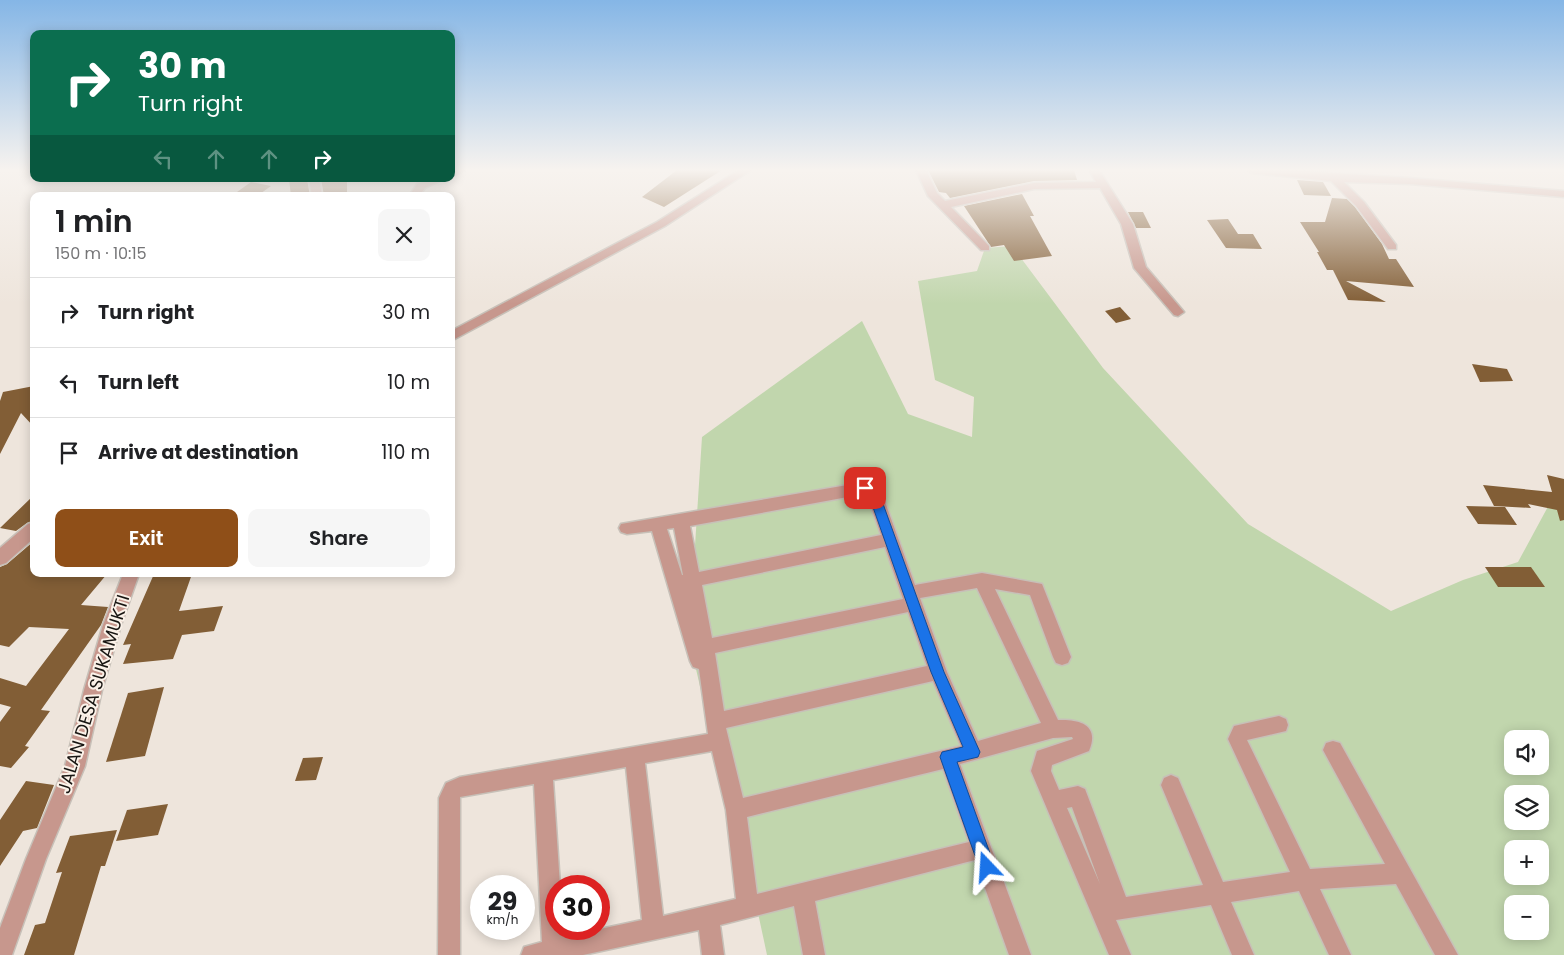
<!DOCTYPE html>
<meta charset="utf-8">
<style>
:root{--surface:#fff;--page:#f6f6f6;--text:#202124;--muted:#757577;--line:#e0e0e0;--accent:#8f4f18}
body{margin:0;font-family:Poppins,sans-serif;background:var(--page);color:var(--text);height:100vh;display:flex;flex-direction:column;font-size:19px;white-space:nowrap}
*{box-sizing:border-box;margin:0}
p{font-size:16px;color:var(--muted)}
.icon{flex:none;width:28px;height:28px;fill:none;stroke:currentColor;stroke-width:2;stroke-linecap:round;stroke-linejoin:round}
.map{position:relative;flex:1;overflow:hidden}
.details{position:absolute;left:30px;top:192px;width:425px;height:385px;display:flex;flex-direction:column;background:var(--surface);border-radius:10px;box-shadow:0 2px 12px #0003}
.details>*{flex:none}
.hud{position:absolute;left:30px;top:30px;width:425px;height:152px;border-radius:10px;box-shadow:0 2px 12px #0003;background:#0b6e4f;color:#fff;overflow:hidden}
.fabs{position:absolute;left:1504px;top:730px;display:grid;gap:10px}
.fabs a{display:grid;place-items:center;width:45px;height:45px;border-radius:10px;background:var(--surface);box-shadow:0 2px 12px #0003;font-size:25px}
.speed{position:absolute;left:470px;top:875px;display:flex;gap:10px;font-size:25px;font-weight:700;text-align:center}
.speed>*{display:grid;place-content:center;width:65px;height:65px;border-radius:50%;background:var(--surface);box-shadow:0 2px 12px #0003;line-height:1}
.speed small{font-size:12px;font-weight:400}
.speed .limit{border:8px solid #d22;background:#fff;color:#111}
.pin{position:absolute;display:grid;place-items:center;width:42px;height:42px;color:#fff;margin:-21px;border-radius:10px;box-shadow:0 2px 8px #0006}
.me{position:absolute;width:55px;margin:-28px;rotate:340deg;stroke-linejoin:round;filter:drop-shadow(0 0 4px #0008)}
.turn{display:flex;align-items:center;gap:18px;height:105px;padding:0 25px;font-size:22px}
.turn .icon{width:65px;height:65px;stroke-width:2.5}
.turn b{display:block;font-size:35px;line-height:42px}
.lanes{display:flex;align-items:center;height:48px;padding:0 25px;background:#0003;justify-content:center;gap:25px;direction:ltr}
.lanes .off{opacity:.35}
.round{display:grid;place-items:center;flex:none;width:52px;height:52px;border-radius:10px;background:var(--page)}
.overview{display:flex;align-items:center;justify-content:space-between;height:85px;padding:0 25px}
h1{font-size:30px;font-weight:600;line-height:38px}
.primary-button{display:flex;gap:10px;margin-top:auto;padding:10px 25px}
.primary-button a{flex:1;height:58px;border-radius:10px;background:var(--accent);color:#fff;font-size:20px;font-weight:600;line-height:58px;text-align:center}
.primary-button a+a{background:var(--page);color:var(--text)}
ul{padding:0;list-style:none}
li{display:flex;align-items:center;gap:15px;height:70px;padding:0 25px;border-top:1px solid var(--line)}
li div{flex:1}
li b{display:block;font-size:19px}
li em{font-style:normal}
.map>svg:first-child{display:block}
.green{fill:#c1d6ad;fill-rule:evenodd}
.building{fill:#825e36}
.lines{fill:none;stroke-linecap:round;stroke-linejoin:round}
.minor-casing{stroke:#c7c0b8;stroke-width:3}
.minor{fill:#c7978d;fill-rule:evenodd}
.route{fill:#1a73e8;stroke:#114b97}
.labels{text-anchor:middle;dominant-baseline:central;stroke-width:4;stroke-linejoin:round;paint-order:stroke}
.near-street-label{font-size:18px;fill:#181512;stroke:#fbf2e9}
</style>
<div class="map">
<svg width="1564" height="955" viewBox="0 0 1564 955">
<rect width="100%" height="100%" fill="#eee5dc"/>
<path class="green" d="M1012 246 1103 368 1248 524 1391 611 1463 580 1518 562 1551 501 1564 499V955H767L736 810 718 764 689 639 702 437 862 321 908 414 972 437 974 397 935 380 918 281 977 271 985 248ZM1512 739H1540V766H1512ZM1512 794H1540V821H1512ZM1512 849H1540V876H1512ZM1512 904H1540V931H1512Z"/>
<g class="building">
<polygon points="677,170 722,170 664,207 642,197"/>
<polygon points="928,170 1074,170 1077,180 1034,181 950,198 946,193 939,192"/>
<polygon points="289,179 307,179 310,196 291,196"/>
<polygon points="321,179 347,179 347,196 324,196"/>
<polygon points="1297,180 1323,182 1331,196 1304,195"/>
<polygon points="251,182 271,186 257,196 237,192"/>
<polygon points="1022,194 1034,216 1030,216 1052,256 1014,261 1004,245 991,247 964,206"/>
<polygon points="1332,198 1347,199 1355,207 1382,244 1389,259 1396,259 1414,287 1346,281 1386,302 1348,300 1333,270 1327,270 1317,252 1319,252 1300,222 1325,222"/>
<polygon points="1128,212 1143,212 1151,228 1136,228"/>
<polygon points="1228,219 1238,234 1253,234 1262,249 1226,248 1207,220"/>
<polygon points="1120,307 1131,319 1116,323 1105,311"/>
<polygon points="1472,364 1507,369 1513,381 1480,382"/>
<polygon points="34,386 34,427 21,413 0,454 0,401 3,392"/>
<polygon points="1547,475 1564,479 1564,520 1560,521 1557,510 1528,504 1531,508 1494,506 1483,485 1552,492"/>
<polygon points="34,495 34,520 27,523 16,531 0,528"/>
<polygon points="1466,506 1505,507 1517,525 1478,524"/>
<polygon points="34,541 34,574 107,574 81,605 108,607 101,625 41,710 50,711 25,746 29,747 11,768 0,766 0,722 11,707 0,704 0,678 26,686 69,629 29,627 9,647 0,645 0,567 7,564"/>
<polygon points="1485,567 1531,567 1545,587 1498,587"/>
<polygon points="154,574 192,574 179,611 223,606 214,631 182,635 173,659 123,664 131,644 123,645"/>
<polygon points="164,687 145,756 106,762 128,693"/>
<polygon points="323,757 316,780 295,781 303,758"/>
<polygon points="26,781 54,785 37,828 23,831 0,866 0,820"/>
<polygon points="168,804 158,835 116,841 127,810"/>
<polygon points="117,830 105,866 101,866 74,955 24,955 35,925 45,923 62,872 56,873 70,836"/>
</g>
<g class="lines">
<defs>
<g id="minor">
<polygon points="451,170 466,170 451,177"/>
<polygon points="739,170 751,170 665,226 451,341 451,331 657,222"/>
<polygon points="916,170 926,170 937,193 945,201 1034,183 1096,182 1089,170 1099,170 1133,224 1146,267 1184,312 1178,316 1174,315 1134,268 1121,224 1100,188 1034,189 951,207 989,246 989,250 981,250 928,196"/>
<polygon points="1247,170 1284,170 1410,178 1564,191 1564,197 1410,184 1344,182 1364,202 1396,245 1396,249 1388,249 1356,206 1331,181 1252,173"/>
<polygon points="309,179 319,179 322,196 312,196"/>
<polygon points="430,179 444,179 425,188 419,196 409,196 417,184"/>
<path d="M865 482 878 487 881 491 915 585 982 573 1042 584 1071 657 1068 663 1062 665 1056 663 1053 657 1030 595 995 589 1058 720C1080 719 1100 725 1089 751L1052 765 1051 771 1059 790 1078 786 1085 789 1126 897 1203 885 1161 785 1164 778 1171 775 1178 778 1223 882 1290 872 1228 739 1234 726 1279 716 1286 719 1288 725 1286 731 1247 740 1310 869 1385 864 1323 750 1326 743 1333 741 1340 743 1458 955H1435L1396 884 1320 889 1351 955H1329L1299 891 1231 902 1254 955H1232L1211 905 1116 920 1131 955H1109L1031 771 1037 751 1073 739 1072 737 1053 738 960 764 1031 955H1009L975 860 815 901 825 955H803L794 906 720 925 724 955H702L699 930 583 955H521L524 947 542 942 534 784 460 797V955H438L439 798 446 783 460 777 708 734 699 669 693 667 690 661 652 531 627 534 621 532 619 528 621 524ZM864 494 867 495 881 535 699 572 690 526ZM674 528 683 575H682L667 529ZM885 547 903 599 712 638 702 585ZM977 588 1041 723 978 741 947 672 920 598ZM908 612 927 666 724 711 715 653ZM933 681 961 746 743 798 726 728ZM712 751 726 810 736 899 663 916 645 763ZM626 767 642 920 563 937V929H556V886H560L553 780ZM943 769 969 842 757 894 747 817ZM1072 807 1100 884 1067 808Z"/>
<polygon points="34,522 34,538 6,563 0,565 0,548 28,524"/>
<polygon points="123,574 139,574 121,625 102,690 85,766 46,859 12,955 0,955 0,928 26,859 65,766 84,690 103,625"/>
</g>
</defs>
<use href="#minor" class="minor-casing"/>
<use href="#minor" class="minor"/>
</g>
<linearGradient id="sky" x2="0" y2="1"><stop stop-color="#85b6e6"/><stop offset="0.56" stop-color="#f7f3ef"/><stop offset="1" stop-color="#f7f3ef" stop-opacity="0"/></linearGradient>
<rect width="1564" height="304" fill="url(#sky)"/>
<polygon class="route" points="865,484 877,487 878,490 944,672 980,752 978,757 957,762 995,867 993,872 987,875 982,872 979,867 940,757 942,752 963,747 931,672 868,493 861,491 859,488"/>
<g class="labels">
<g class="near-street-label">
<text transform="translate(93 694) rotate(-73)">JALAN DESA SUKAMUKTI</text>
</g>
</g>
</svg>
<div class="fabs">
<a><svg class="icon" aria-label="sound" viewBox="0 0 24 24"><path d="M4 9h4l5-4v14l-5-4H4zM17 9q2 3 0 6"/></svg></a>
<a><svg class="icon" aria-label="layers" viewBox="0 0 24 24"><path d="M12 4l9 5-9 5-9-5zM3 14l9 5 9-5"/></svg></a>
<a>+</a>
<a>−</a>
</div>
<div class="speed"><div>29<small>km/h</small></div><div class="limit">30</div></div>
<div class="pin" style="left:865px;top:488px;background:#d93025"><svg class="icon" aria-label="arrive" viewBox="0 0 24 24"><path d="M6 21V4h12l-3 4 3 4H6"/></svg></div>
<svg class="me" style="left:987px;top:867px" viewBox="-20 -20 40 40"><path d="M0-17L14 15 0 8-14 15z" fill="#1a73e8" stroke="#fff" stroke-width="4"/></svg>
<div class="hud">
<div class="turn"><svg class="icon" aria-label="right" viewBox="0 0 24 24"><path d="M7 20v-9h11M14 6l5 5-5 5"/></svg><div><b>30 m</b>Turn right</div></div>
<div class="lanes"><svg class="icon off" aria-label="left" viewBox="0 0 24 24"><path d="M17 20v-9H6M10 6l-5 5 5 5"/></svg><svg class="icon off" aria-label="ahead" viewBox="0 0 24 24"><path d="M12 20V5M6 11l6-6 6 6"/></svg><svg class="icon off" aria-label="ahead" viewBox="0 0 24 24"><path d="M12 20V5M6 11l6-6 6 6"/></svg><svg class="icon" aria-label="right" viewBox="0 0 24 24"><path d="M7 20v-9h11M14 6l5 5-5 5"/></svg></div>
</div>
<section class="details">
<div class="overview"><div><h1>1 min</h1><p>150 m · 10:15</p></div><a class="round"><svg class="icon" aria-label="close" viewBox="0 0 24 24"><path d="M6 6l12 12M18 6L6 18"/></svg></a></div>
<ul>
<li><svg class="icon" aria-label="right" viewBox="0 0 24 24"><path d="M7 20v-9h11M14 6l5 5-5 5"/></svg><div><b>Turn right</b></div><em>30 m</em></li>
<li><svg class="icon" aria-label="left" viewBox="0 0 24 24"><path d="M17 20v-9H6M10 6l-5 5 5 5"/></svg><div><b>Turn left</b></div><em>10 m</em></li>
<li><svg class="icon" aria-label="arrive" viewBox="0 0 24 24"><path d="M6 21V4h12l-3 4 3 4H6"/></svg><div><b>Arrive at destination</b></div><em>110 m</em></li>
</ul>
<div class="primary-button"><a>Exit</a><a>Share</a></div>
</section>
</div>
